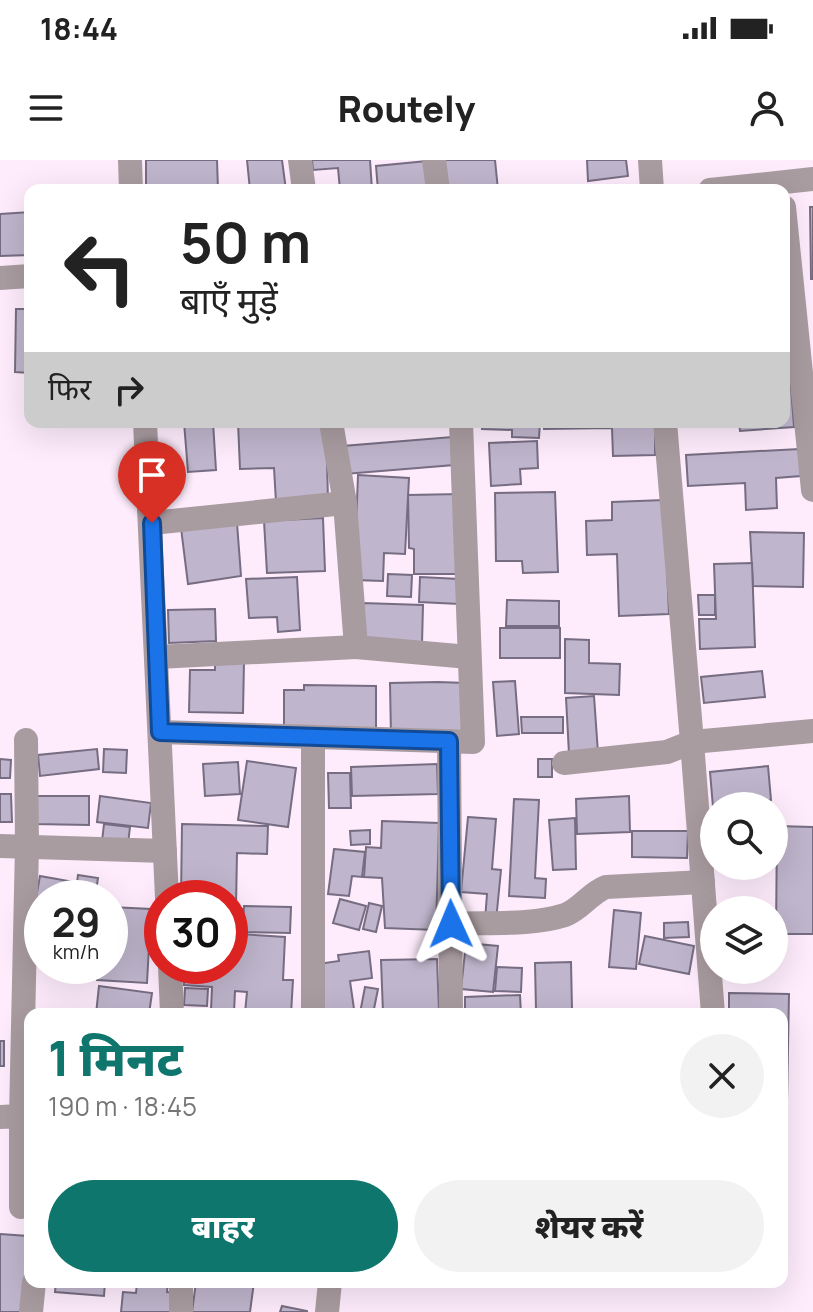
<!DOCTYPE html>
<html lang="hi">
<meta charset="utf-8">
<style>
:root{--surface:#fff;--page:#f2f2f2;--text:#222;--muted:#767676;--accent:#0f766e}
body{margin:0;font-family:Manrope,"Noto Sans Devanagari",sans-serif;background:var(--page);color:var(--text);height:100vh;display:flex;flex-direction:column;font-size:30px;white-space:nowrap}
*{box-sizing:border-box;margin:0}
p{font-size:26px;color:var(--muted)}
.icon{flex:none;width:44px;height:44px;fill:none;stroke:currentColor;stroke-width:2;stroke-linecap:round;stroke-linejoin:round}
.map{position:relative;flex:1;overflow:hidden}
.details{position:absolute;left:24px;top:848px;width:764px;height:280px;display:flex;flex-direction:column;background:var(--surface);border-radius:16px;box-shadow:0 8px 32px #0002}
.details>*{flex:none}
.top-card{position:absolute;left:24px;top:24px;width:766px;height:244px;border-radius:16px;box-shadow:0 8px 32px #0002;background:#fff;color:var(--text);overflow:hidden}
.controls{position:absolute;left:700px;top:632px;display:grid;gap:16px}
.controls a{display:grid;place-items:center;width:88px;height:88px;border-radius:50%;background:var(--surface);box-shadow:0 8px 32px #0002;font-size:40px}
.speed{position:absolute;left:24px;top:720px;display:flex;gap:16px;font-size:40px;font-weight:700;text-align:center}
.speed>*{display:grid;place-content:center;width:104px;height:104px;border-radius:50%;background:var(--surface);box-shadow:0 8px 32px #0002;line-height:1}
.speed small{font-size:20px;font-weight:400}
.speed .limit{border:12px solid #d22;background:#fff;color:#111}
.pin{position:absolute;display:grid;place-items:center;width:68px;height:68px;color:#fff;margin:-82px -34px;border-radius:50% 50% 50% 0;rotate:-45deg;box-shadow:0 0 8px #0007}
.pin .icon{rotate:45deg}
.me{position:absolute;width:88px;margin:-44px;rotate:359deg;stroke-linejoin:round;filter:drop-shadow(0 0 6px #0008)}
.turn{display:flex;align-items:center;gap:28px;height:168px;padding:0 24px;font-size:36px}
.turn .icon{width:104px;height:104px;stroke-width:2.5}
.turn b{display:block;font-size:56px;line-height:68px}
.then{display:flex;align-items:center;height:76px;padding:0 24px;background:#0003;gap:16px;font-size:30px}
.round{display:grid;place-items:center;flex:none;width:84px;height:84px;border-radius:42px;background:var(--page)}
.summary{display:flex;align-items:center;justify-content:space-between;height:136px;padding:0 24px}
h1{font-size:48px;font-weight:800;line-height:60px;color:var(--accent)}
.button{display:flex;gap:16px;margin-top:auto;padding:16px 24px}
.button a{flex:1;height:92px;border-radius:48px;background:var(--accent);color:#fff;font-size:32px;font-weight:800;line-height:92px;text-align:center}
.button a+a{background:var(--page);color:var(--text)}
.status{display:flex;justify-content:space-between;align-items:center;height:56px;padding:0 40px;background:var(--surface);direction:ltr}
.status svg{height:22px;fill:currentColor}
header{display:flex;justify-content:space-between;align-items:center;height:104px;padding:0 24px;background:var(--surface);font-size:36px;font-weight:800}
.map>svg:first-child{display:block}
.building{fill:#bfb5cc;stroke:#766d82;stroke-width:2}
.lines{fill:none;stroke-linecap:round;stroke-linejoin:round}
.minor{stroke:#a99ca0;stroke-width:24}
.route-casing{stroke:#114b97;stroke-width:20}
.route{stroke:#1a73e8;stroke-width:14}
</style>
<div class="status"><b>18:44</b><svg viewBox="0 0 49 12"><path d="M0 12V9h3v3zM5 12V6h3v6zM10 12V3h3v9zM15 12V0h3v12zM26 1h20v11H26zM47 4h2v5h-2z"/></svg></div>
<header><svg class="icon" aria-label="menu" viewBox="0 0 24 24"><path d="M4 6h16M4 12h16M4 18h16"/></svg>Routely<svg class="icon" aria-label="person" viewBox="0 0 24 24"><circle cx="12" cy="8" r="4"/><path d="M4 21q1-7 8-7t8 7"/></svg></header>
<div class="map">
<svg width="813" height="1152" viewBox="0 0 813 1152">
<rect width="100%" height="100%" fill="#feecfc"/>
<g class="building">
<polygon points="146,0 217,0 218,30 146,30"/>
<polygon points="247,0 282,0 286,30 250,30"/>
<polygon points="312,0 370,0 372,30 340,30 338,8 313,10"/>
<polygon points="438,0 495,0 498,30 444,30"/>
<polygon points="587,0 626,0 628,16 588,21"/>
<polygon points="427,1 430,30 378,30 376,6"/>
<polygon points="810,47 813,47 813,119 811,119"/>
<polygon points="30,52 30,95 0,96 0,54"/>
<polygon points="16,149 30,149 30,213 15,212"/>
<polygon points="784,214 790,214 794,267 740,271 739,262 784,262"/>
<polygon points="184,262 213,262 216,310 188,312"/>
<polygon points="238,262 326,262 328,340 276,342 274,308 240,309"/>
<polygon points="482,262 540,262 539,278 512,277 512,270 482,269"/>
<polygon points="544,262 655,262 655,295 613,296 612,268 544,269"/>
<polygon points="452,277 454,305 345,314 343,286"/>
<polygon points="537,281 538,308 520,309 521,324 491,326 489,283"/>
<polygon points="799,289 801,316 776,318 777,348 746,350 745,323 688,326 686,295"/>
<polygon points="358,315 409,318 405,394 384,393 383,421 354,420"/>
<polygon points="555,332 558,412 523,413 522,401 496,401 495,333"/>
<polygon points="461,334 463,414 414,414 414,389 409,388 408,335"/>
<polygon points="664,340 669,454 619,456 617,394 587,395 586,361 612,360 612,342"/>
<polygon points="323,358 325,411 267,413 264,361"/>
<polygon points="237,363 241,416 188,424 181,368"/>
<polygon points="750,372 804,373 803,427 753,426"/>
<polygon points="752,403 755,487 700,489 699,459 716,459 714,404"/>
<polygon points="388,414 412,415 411,437 387,436"/>
<polygon points="297,417 300,470 278,472 277,457 249,458 246,419"/>
<polygon points="420,417 459,419 459,444 419,442"/>
<polygon points="698,435 715,435 715,455 699,455"/>
<polygon points="507,440 559,441 559,466 506,466"/>
<polygon points="362,443 423,445 422,484 361,483"/>
<polygon points="215,449 216,481 169,483 168,450"/>
<rect x="500" y="468" width="60" height="30"/>
<polygon points="565,479 589,480 589,503 620,504 619,535 565,533"/>
<polygon points="215,500 244,501 243,553 189,552 190,510 215,510"/>
<polygon points="762,511 765,537 704,543 701,517"/>
<polygon points="515,521 519,574 497,576 493,522"/>
<polygon points="438,522 466,523 467,576 391,577 390,523"/>
<polygon points="304,525 376,526 376,576 284,574 284,530 304,530"/>
<polygon points="594,536 598,593 569,594 566,538"/>
<polygon points="521,557 563,557 563,573 522,573"/>
<polygon points="97,589 99,609 40,616 38,595"/>
<polygon points="104,589 127,590 126,613 103,612"/>
<polygon points="0,599 11,600 10,618 0,618"/>
<rect x="538" y="599" width="14" height="18"/>
<polygon points="247,601 296,608 288,667 238,660"/>
<polygon points="238,602 240,634 205,636 203,604"/>
<polygon points="437,604 438,634 352,636 351,607"/>
<polygon points="768,606 771,640 713,647 710,612"/>
<polygon points="328,613 350,613 351,648 329,648"/>
<polygon points="0,634 11,634 12,662 0,662"/>
<polygon points="33,636 89,636 89,665 33,664"/>
<polygon points="100,636 151,643 148,668 97,662"/>
<polygon points="629,636 630,672 577,674 576,639"/>
<polygon points="514,639 539,640 535,718 546,719 545,738 509,736"/>
<polygon points="468,657 496,659 492,709 501,710 496,761 485,760 487,734 461,732"/>
<polygon points="575,658 576,709 553,710 549,660"/>
<polygon points="382,661 439,663 436,770 385,768 382,718 364,717 366,687 381,688"/>
<polygon points="104,664 130,667 128,684 102,681"/>
<polygon points="182,664 268,666 267,694 237,693 236,746 230,746 230,738 181,738"/>
<polygon points="777,666 813,667 813,774 776,774"/>
<polygon points="370,670 370,684 351,685 350,671"/>
<polygon points="632,671 688,671 687,698 632,697"/>
<polygon points="334,689 365,692 362,717 352,716 349,736 328,734"/>
<polygon points="78,715 98,718 95,738 75,738"/>
<polygon points="40,716 74,722 71,738 36,738"/>
<polygon points="340,739 366,746 359,770 333,763"/>
<polygon points="369,743 382,746 376,772 363,769"/>
<polygon points="244,746 291,747 290,773 243,772"/>
<polygon points="110,747 151,749 147,823 97,820 97,806 110,806"/>
<polygon points="230,749 242,749 240,774 285,777 283,820 293,820 291,854 245,853 247,832 235,831 234,852 211,850 212,827 184,825 185,806 230,806"/>
<polygon points="614,750 641,753 636,809 609,807"/>
<polygon points="688,762 689,777 664,778 664,763"/>
<polygon points="645,776 694,786 689,814 639,804"/>
<polygon points="774,779 779,779 780,803 774,803"/>
<polygon points="466,783 498,786 493,832 461,829"/>
<polygon points="369,791 372,818 350,821 354,849 324,852 318,804 339,801 338,795"/>
<polygon points="437,799 439,851 383,853 381,800"/>
<polygon points="571,802 572,849 536,850 535,803"/>
<polygon points="497,807 522,808 521,832 495,831"/>
<polygon points="99,826 152,833 149,854 96,854"/>
<polygon points="365,827 378,829 373,854 360,853"/>
<polygon points="185,828 208,829 207,846 184,845"/>
<polygon points="729,833 789,834 787,940 782,940 782,854 729,854"/>
<polygon points="520,835 521,854 465,854 465,837"/>
<rect x="0" y="881" width="4" height="25"/>
<polygon points="0,1074 28,1076 25,1152 0,1152"/>
<polygon points="56,1122 105,1122 104,1136 55,1132"/>
<polygon points="137,1122 168,1122 167,1132 177,1133 175,1152 121,1152 123,1132 136,1133"/>
<polygon points="196,1122 254,1122 250,1152 192,1152"/>
<polygon points="282,1146 307,1151 307,1152 280,1152"/>
</g>
<g class="lines">
<g class="minor">
<polyline points="130,0 131,30"/>
<polyline points="300,0 304,30"/>
<polyline points="434,0 438,30"/>
<polyline points="650,0 652,30"/>
<polyline points="710,30 813,19"/>
<polyline points="784,47 813,330"/>
<polyline points="0,118 30,116"/>
<polyline points="145,262 167,738"/>
<polyline points="331,262 345,343 356,487 469,497"/>
<polyline points="152,363 345,343"/>
<polyline points="157,497 356,487"/>
<polyline points="160,572 473,582 461,262"/>
<polyline points="313,577 313,854"/>
<polyline points="26,580 27,686 21,956 30,956"/>
<polyline points="449,581 451,854"/>
<polyline points="564,603 667,592 692,582 665,262"/>
<polyline points="0,686 165,691"/>
<path d="M451 764C486 762 531 766 565 755 581 749 590 733 606 727L703 722"/>
<polyline points="170,806 172,854"/>
<polyline points="713,854 692,582 813,571"/>
<polyline points="0,957 21,956 21,1047"/>
<polyline points="31,1152 34,1122"/>
<polyline points="181,1152 181,1122"/>
<polyline points="327,1152 330,1122"/>
</g>
</g>
<g class="lines">
<defs>
<polyline id="route" points="152,363 160,572 449,581 451,764"/>
</defs>
<use href="#route" class="route-casing"/>
<use href="#route" class="route"/>
</g>
</svg>
<div class="controls">
<a><svg class="icon" aria-label="search" viewBox="0 0 24 24"><circle cx="10" cy="10" r="6"/><path d="M15 15l6 6"/></svg></a>
<a><svg class="icon" aria-label="layers" viewBox="0 0 24 24"><path d="M12 4l9 5-9 5-9-5zM3 14l9 5 9-5"/></svg></a>
</div>
<div class="speed"><div>29<small>km/h</small></div><div class="limit">30</div></div>
<div class="pin" style="left:152px;top:363px;background:#d93025"><svg class="icon" aria-label="arrive" viewBox="0 0 24 24"><path d="M6 21V4h12l-3 4 3 4H6"/></svg></div>
<svg class="me" style="left:451px;top:764px" viewBox="-20 -20 40 40"><path d="M0-17L14 15 0 8-14 15z" fill="#1a73e8" stroke="#fff" stroke-width="4"/></svg>
<div class="top-card">
<div class="turn"><svg class="icon" aria-label="left" viewBox="0 0 24 24"><path d="M17 20v-9H6M10 6l-5 5 5 5"/></svg><div><b>50 m</b>बाएँ मुड़ें</div></div>
<div class="then">फिर<svg class="icon" aria-label="right" viewBox="0 0 24 24"><path d="M7 20v-9h11M14 6l5 5-5 5"/></svg></div>
</div>
<section class="details">
<div class="summary"><div><h1>1 मिनट</h1><p>190 m · 18:45</p></div><a class="round"><svg class="icon" aria-label="close" viewBox="0 0 24 24"><path d="M6 6l12 12M18 6L6 18"/></svg></a></div>
<div class="button"><a>बाहर</a><a>शेयर करें</a></div>
</section>
</div>
